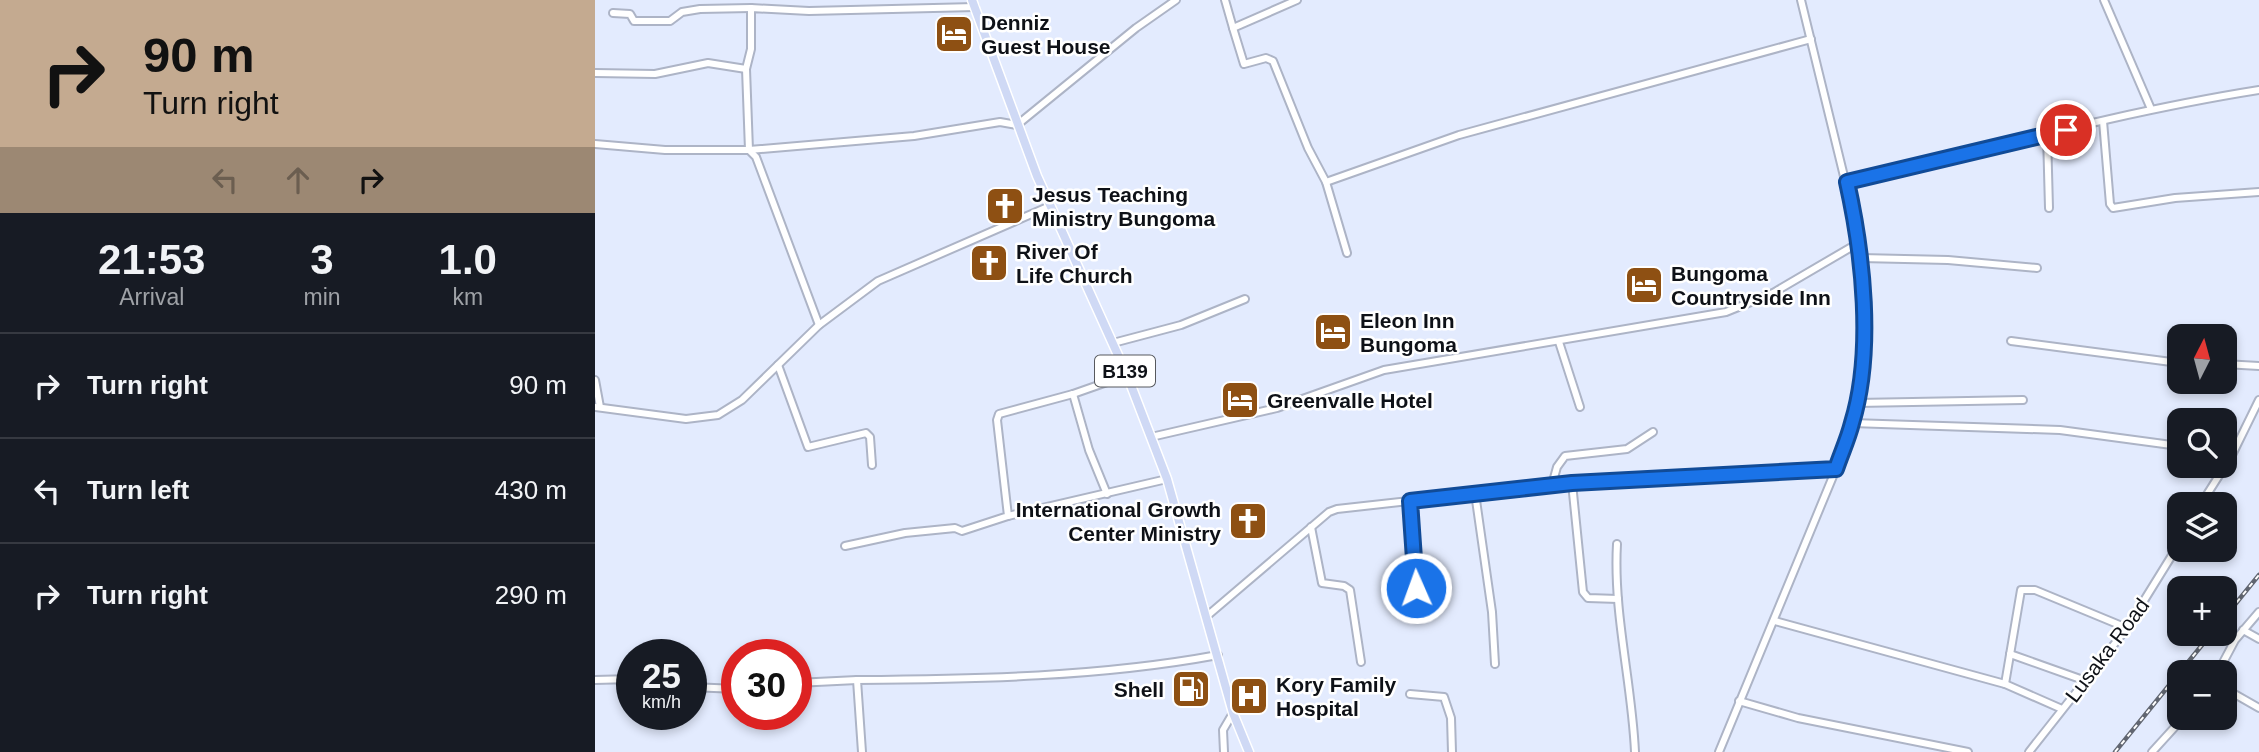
<!DOCTYPE html>
<meta charset="utf-8">
<style>
:root{--surface:#171b24;--page:#20242c;--text:#f1f3f6;--muted:#9ea1a6;--line:#363941}
body{margin:0;font-family:Arial,sans-serif;background:var(--page);color:var(--text);height:100vh;display:flex;flex-direction:column;font-size:26px;white-space:nowrap}
*{box-sizing:border-box;margin:0}
p{font-size:23px;color:var(--muted)}
.icon{flex:none;width:38px;height:38px;fill:none;stroke:currentColor;stroke-width:2;stroke-linecap:round;stroke-linejoin:round}
.map{position:relative;flex:1;overflow:hidden}
.drawer{display:flex;flex-direction:column;background:var(--surface);width:595px}
.drawer>*{flex:none}
.top-card{background:#c4aa90;color:#111;overflow:hidden}
.needle{width:46px;rotate:6deg}
.buttons{position:absolute;left:1572px;top:324px;display:grid;gap:14px}
.buttons a{display:grid;place-items:center;width:70px;height:70px;border-radius:14px;background:var(--surface);box-shadow:0 4px 10px #0003;font-size:35px}
.speed{position:absolute;left:21px;top:639px;display:flex;gap:14px;font-size:35px;font-weight:700;text-align:center}
.speed>*{display:grid;place-content:center;width:91px;height:91px;border-radius:50%;background:var(--surface);box-shadow:0 4px 10px #0003;line-height:1}
.speed small{font-size:18px;font-weight:400}
.speed .limit{border:10px solid #d22;background:#fff;color:#111}
.pin{position:absolute;display:grid;place-items:center;width:60px;height:60px;color:#fff;margin:-30px;border:4px solid #fff;border-radius:50%;box-shadow:0 2px 7px #0007}
.me{position:absolute;width:77px;margin:-38px;rotate:358deg;stroke-linejoin:round;filter:drop-shadow(0 0 5px #0008)}
.turn{display:flex;align-items:center;gap:24px;height:147px;padding:0 28px;font-size:32px}
.turn .icon{width:91px;height:91px;stroke-width:2.5}
.turn b{display:block;font-size:49px;line-height:60px}
.lanes{display:flex;align-items:center;height:66px;padding:0 28px;background:#0003;justify-content:center;gap:35px;direction:ltr}
.lanes .off{opacity:.35}
.eta{display:flex;justify-content:space-evenly;align-items:center;height:119px;text-align:center}
.eta b{font-size:42px;font-weight:600;line-height:49px}
ul{padding:0;list-style:none}
li{display:flex;align-items:center;gap:21px;height:105px;padding:0 28px;border-top:2px solid var(--line)}
li div{flex:1}
li b{display:block;font-size:26px}
li em{font-style:normal}
main{display:flex;flex:1;min-height:0}
.map>svg:first-child{display:block}
.lines{fill:none;stroke-linecap:round;stroke-linejoin:round}
.minor-casing{stroke:#adb4c6;stroke-width:10}
.major-casing{stroke:#fff;stroke-width:11}
.minor{stroke:#fff;stroke-width:6}
.major{stroke:#cfd9f5;stroke-width:8}
.rail-casing{stroke:#616671;stroke-width:4.5}
.rail{stroke:#fff;stroke-width:2;stroke-dasharray:5;stroke-linecap:butt}
.route-casing{stroke:#114b97;stroke-width:18}
.route{stroke:#1a73e8;stroke-width:12}
.labels{text-anchor:middle;dominant-baseline:central;stroke-width:5;stroke-linejoin:round;paint-order:stroke}
.shield{fill:#fff;stroke:#56585d;stroke-width:2}
.shield-label{font-size:19px;font-weight:bold;fill:#0e1117}
.poi-label{font-size:21px;font-weight:bold;fill:#0e1117;stroke:#fff;text-anchor:start}
.street-label{font-size:21px;fill:#0e1117;stroke:#fff}
</style>
<main>
<section class="drawer">
<div class="top-card">
<div class="turn"><svg class="icon" aria-label="right" viewBox="0 0 24 24"><path d="M7 20v-9h11M14 6l5 5-5 5"/></svg><div><b>90 m</b>Turn right</div></div>
<div class="lanes"><svg class="icon off" aria-label="left" viewBox="0 0 24 24"><path d="M17 20v-9H6M10 6l-5 5 5 5"/></svg><svg class="icon off" aria-label="ahead" viewBox="0 0 24 24"><path d="M12 20V5M6 11l6-6 6 6"/></svg><svg class="icon" aria-label="right" viewBox="0 0 24 24"><path d="M7 20v-9h11M14 6l5 5-5 5"/></svg></div>
</div>
<div class="eta">
<div><b>21:53</b><p>Arrival</p></div>
<div><b>3</b><p>min</p></div>
<div><b>1.0</b><p>km</p></div>
</div>
<ul>
<li><svg class="icon" aria-label="right" viewBox="0 0 24 24"><path d="M7 20v-9h11M14 6l5 5-5 5"/></svg><div><b>Turn right</b></div><em>90 m</em></li>
<li><svg class="icon" aria-label="left" viewBox="0 0 24 24"><path d="M17 20v-9H6M10 6l-5 5 5 5"/></svg><div><b>Turn left</b></div><em>430 m</em></li>
<li><svg class="icon" aria-label="right" viewBox="0 0 24 24"><path d="M7 20v-9h11M14 6l5 5-5 5"/></svg><div><b>Turn right</b></div><em>290 m</em></li>
</ul>
</section>
<div class="map">
<svg width="1664" height="752" viewBox="0 0 1664 752">
<rect width="100%" height="100%" fill="#e3ebfe"/>
<g class="lines">
<defs>
<g id="minor">
<polyline points="630,0 638,28"/>
<polyline points="702,0 638,28 649,64 671,58 678,61 713,148 731,182 752,253"/>
<polyline points="1509,0 1556,109"/>
<polyline points="18,13 35,14 39,21 75,21 87,12 105,9 156,8"/>
<polyline points="0,73 60,74 113,63 151,69"/>
<polyline points="1508,121 1515,204 1518,208 1580,198 1664,192"/>
<polyline points="1452,134 1454,208"/>
<polyline points="0,144 70,150 154,150 319,136 405,122 422,125 541,28 581,0"/>
<polyline points="731,182 864,135 1216,39"/>
<path d="M1252 182C1389 150 1525 112 1664 90"/>
<polyline points="1266,258 1353,260 1442,268"/>
<polyline points="224,325 161,157 154,150 151,69 156,49 156,8 214,11 380,7"/>
<polyline points="1416,341 1584,363"/>
<polyline points="964,342 985,407"/>
<polyline points="518,343 586,325 650,299"/>
<polyline points="1629,364 1664,366"/>
<polyline points="183,365 213,447 271,433 275,437 277,465"/>
<polyline points="0,380 5,407"/>
<polyline points="478,394 494,450 512,494"/>
<polyline points="1262,403 1428,400"/>
<polyline points="0,407 91,419 123,415 147,400 224,325 283,281 455,206"/>
<polyline points="1257,423 1465,430 1584,446"/>
<polyline points="556,437 682,408 789,370 1131,312 1178,293 1265,242"/>
<polyline points="977,483 988,592 993,598 1023,599"/>
<polyline points="957,485 962,467 970,456 1032,449 1058,432"/>
<polyline points="880,493 897,612 900,664"/>
<polyline points="1606,504 1637,455 1664,400"/>
<polyline points="413,516 572,479"/>
<polyline points="716,527 727,583 749,586 755,590 766,662"/>
<path d="M1022 544C1018 613 1037 683 1040 752"/>
<polyline points="250,546 310,533 360,528 367,531 413,516 402,420 404,414 478,394 532,375"/>
<polyline points="802,592 822,586 815,501"/>
<polyline points="612,616 734,512 742,509 977,483 1241,469"/>
<polyline points="1180,621 1410,684 1467,709"/>
<polyline points="1648,630 1664,639"/>
<polyline points="1415,654 1491,681"/>
<polyline points="1623,672 1640,640 1664,612"/>
<polyline points="0,680 37,679"/>
<polyline points="201,683 262,680"/>
<polyline points="1410,684 1426,590 1440,590 1532,628"/>
<polyline points="96,687 142,689"/>
<polyline points="1629,688 1664,708"/>
<polyline points="815,694 849,697 856,718 857,752"/>
<polyline points="1144,701 1203,718 1373,752"/>
<path d="M267 752 262 680C383 679 504 677 623 655"/>
<polyline points="629,752 628,730 638,713"/>
<polyline points="1124,752 1241,469 1262,403 1268,327 1265,242 1206,0"/>
<polyline points="1434,752 1532,628 1584,544"/>
<polyline points="1557,752 1588,718"/>
</g>
<polyline id="major" points="377,0 442,176 532,375 572,479 638,713 654,752"/>
</defs>
<use href="#minor" class="minor-casing"/>
<use href="#major" class="major-casing"/>
<use href="#minor" class="minor"/>
<use href="#major" class="major"/>
<defs>
<g id="rail">
<polyline points="1629,618 1664,575"/>
<polyline points="1585,672 1616,634"/>
<polyline points="1520,752 1584,673"/>
</g>
</defs>
<use href="#rail" class="rail-casing"/>
<use href="#rail" class="rail"/>
</g>
<g class="lines">
<defs>
<path id="route" d="M821 588 815 501 977 483 1241 469C1246 454 1253 439 1257 423 1279 351 1268 254 1252 182L1471 130"/>
</defs>
<use href="#route" class="route-casing"/>
<use href="#route" class="route"/>
</g>
<defs>
<symbol id="hotel-square" viewBox="-11 -11 22 22"><rect x="-9" y="-9" width="18" height="18" rx="4" fill="#8e5013" stroke="#fff"/><path d="M-6-4.5h1.5V1H6V5H4.5V3h-9V5H-6ZM-4 0a1.8 1.8 0 1 1 3.6 0ZM.5 0V-2.5h3Q6-2.5 6 0Z" fill="#fff"/></symbol>
<symbol id="church-square" viewBox="-11 -11 22 22"><rect x="-9" y="-9" width="18" height="18" rx="4" fill="#8e5013" stroke="#fff"/><path d="M-1.2-6h2.4v3.5h3.3v2.4h-3.3V6h-2.4V-.1h-3.3v-2.4h3.3Z" fill="#fff"/></symbol>
<symbol id="fuel-square" viewBox="-11 -11 22 22"><rect x="-9" y="-9" width="18" height="18" rx="4" fill="#8e5013" stroke="#fff"/><path d="M-5.5-6h7V0h2V4h1.3V-2.5L3-4.5l.8-.8L6-3V5H2.5V1h-1V6h-7ZM-4.2-4.7v3.2H.2V-4.7Z" fill="#fff"/></symbol>
<symbol id="hospital-square" viewBox="-11 -11 22 22"><rect x="-9" y="-9" width="18" height="18" rx="4" fill="#8e5013" stroke="#fff"/><path d="M-5-5h3v3.5h4V-5h3V5h-3V1.5h-4V5h-3Z" fill="#fff"/></symbol>
</defs>
<g fill-rule="evenodd">
<use href="#hotel-square" x="337" y="12" width="44" height="44"/>
<use href="#church-square" x="388" y="184" width="44" height="44"/>
<use href="#church-square" x="372" y="241" width="44" height="44"/>
<use href="#hotel-square" x="1027" y="263" width="44" height="44"/>
<use href="#hotel-square" x="716" y="310" width="44" height="44"/>
<use href="#hotel-square" x="623" y="378" width="44" height="44"/>
<use href="#church-square" x="631" y="499" width="44" height="44"/>
<use href="#fuel-square" x="574" y="667" width="44" height="44"/>
<use href="#hospital-square" x="632" y="674" width="44" height="44"/>
</g>
<g class="labels">
<rect class="shield" x="500" y="355.5" width="60" height="31" rx="5"/>
<g class="shield-label">
<text x="530" y="371">B139</text>
</g>
<g class="poi-label">
<text x="386" y="22">Denniz<tspan x="386" dy="24">Guest House</tspan></text>
<text x="437" y="194">Jesus Teaching<tspan x="437" dy="24">Ministry Bungoma</tspan></text>
<text x="421" y="251">River Of<tspan x="421" dy="24">Life Church</tspan></text>
<text x="1076" y="273">Bungoma<tspan x="1076" dy="24">Countryside Inn</tspan></text>
<text x="765" y="320">Eleon Inn<tspan x="765" dy="24">Bungoma</tspan></text>
<text x="672" y="400">Greenvalle Hotel</text>
<text x="626" y="509" text-anchor="end">International Growth<tspan x="626" dy="24">Center Ministry</tspan></text>
<text x="681" y="684">Kory Family<tspan x="681" dy="24">Hospital</tspan></text>
<text x="569" y="689" text-anchor="end">Shell</text>
</g>
<g class="street-label">
<text transform="translate(1512 650) rotate(-53)">Lusaka Road</text>
</g>
</g>
</svg>
<div class="buttons">
<a><svg class="needle" viewBox="-14 -14 28 28"><path d="M0-13l5 13h-10z" fill="#e53935"/><path d="M0 13l5-13h-10z" fill="#9ea1a6"/></svg></a>
<a><svg class="icon" aria-label="search" viewBox="0 0 24 24"><circle cx="10" cy="10" r="6"/><path d="M15 15l6 6"/></svg></a>
<a><svg class="icon" aria-label="layers" viewBox="0 0 24 24"><path d="M12 4l9 5-9 5-9-5zM3 14l9 5 9-5"/></svg></a>
<a>+</a>
<a>−</a>
</div>
<div class="speed"><div>25<small>km/h</small></div><div class="limit">30</div></div>
<div class="pin" style="left:1471px;top:130px;background:#d93025"><svg class="icon" aria-label="arrive" viewBox="0 0 24 24"><path d="M6 21V4h12l-3 4 3 4H6"/></svg></div>
<svg class="me" style="left:821px;top:588px" viewBox="-20 -20 40 40"><circle r="17" fill="#1a73e8" stroke="#fff" stroke-width="3"/><path d="M0-11L8 9 0 5-8 9z" fill="#fff"/></svg>
</div>
</main>
